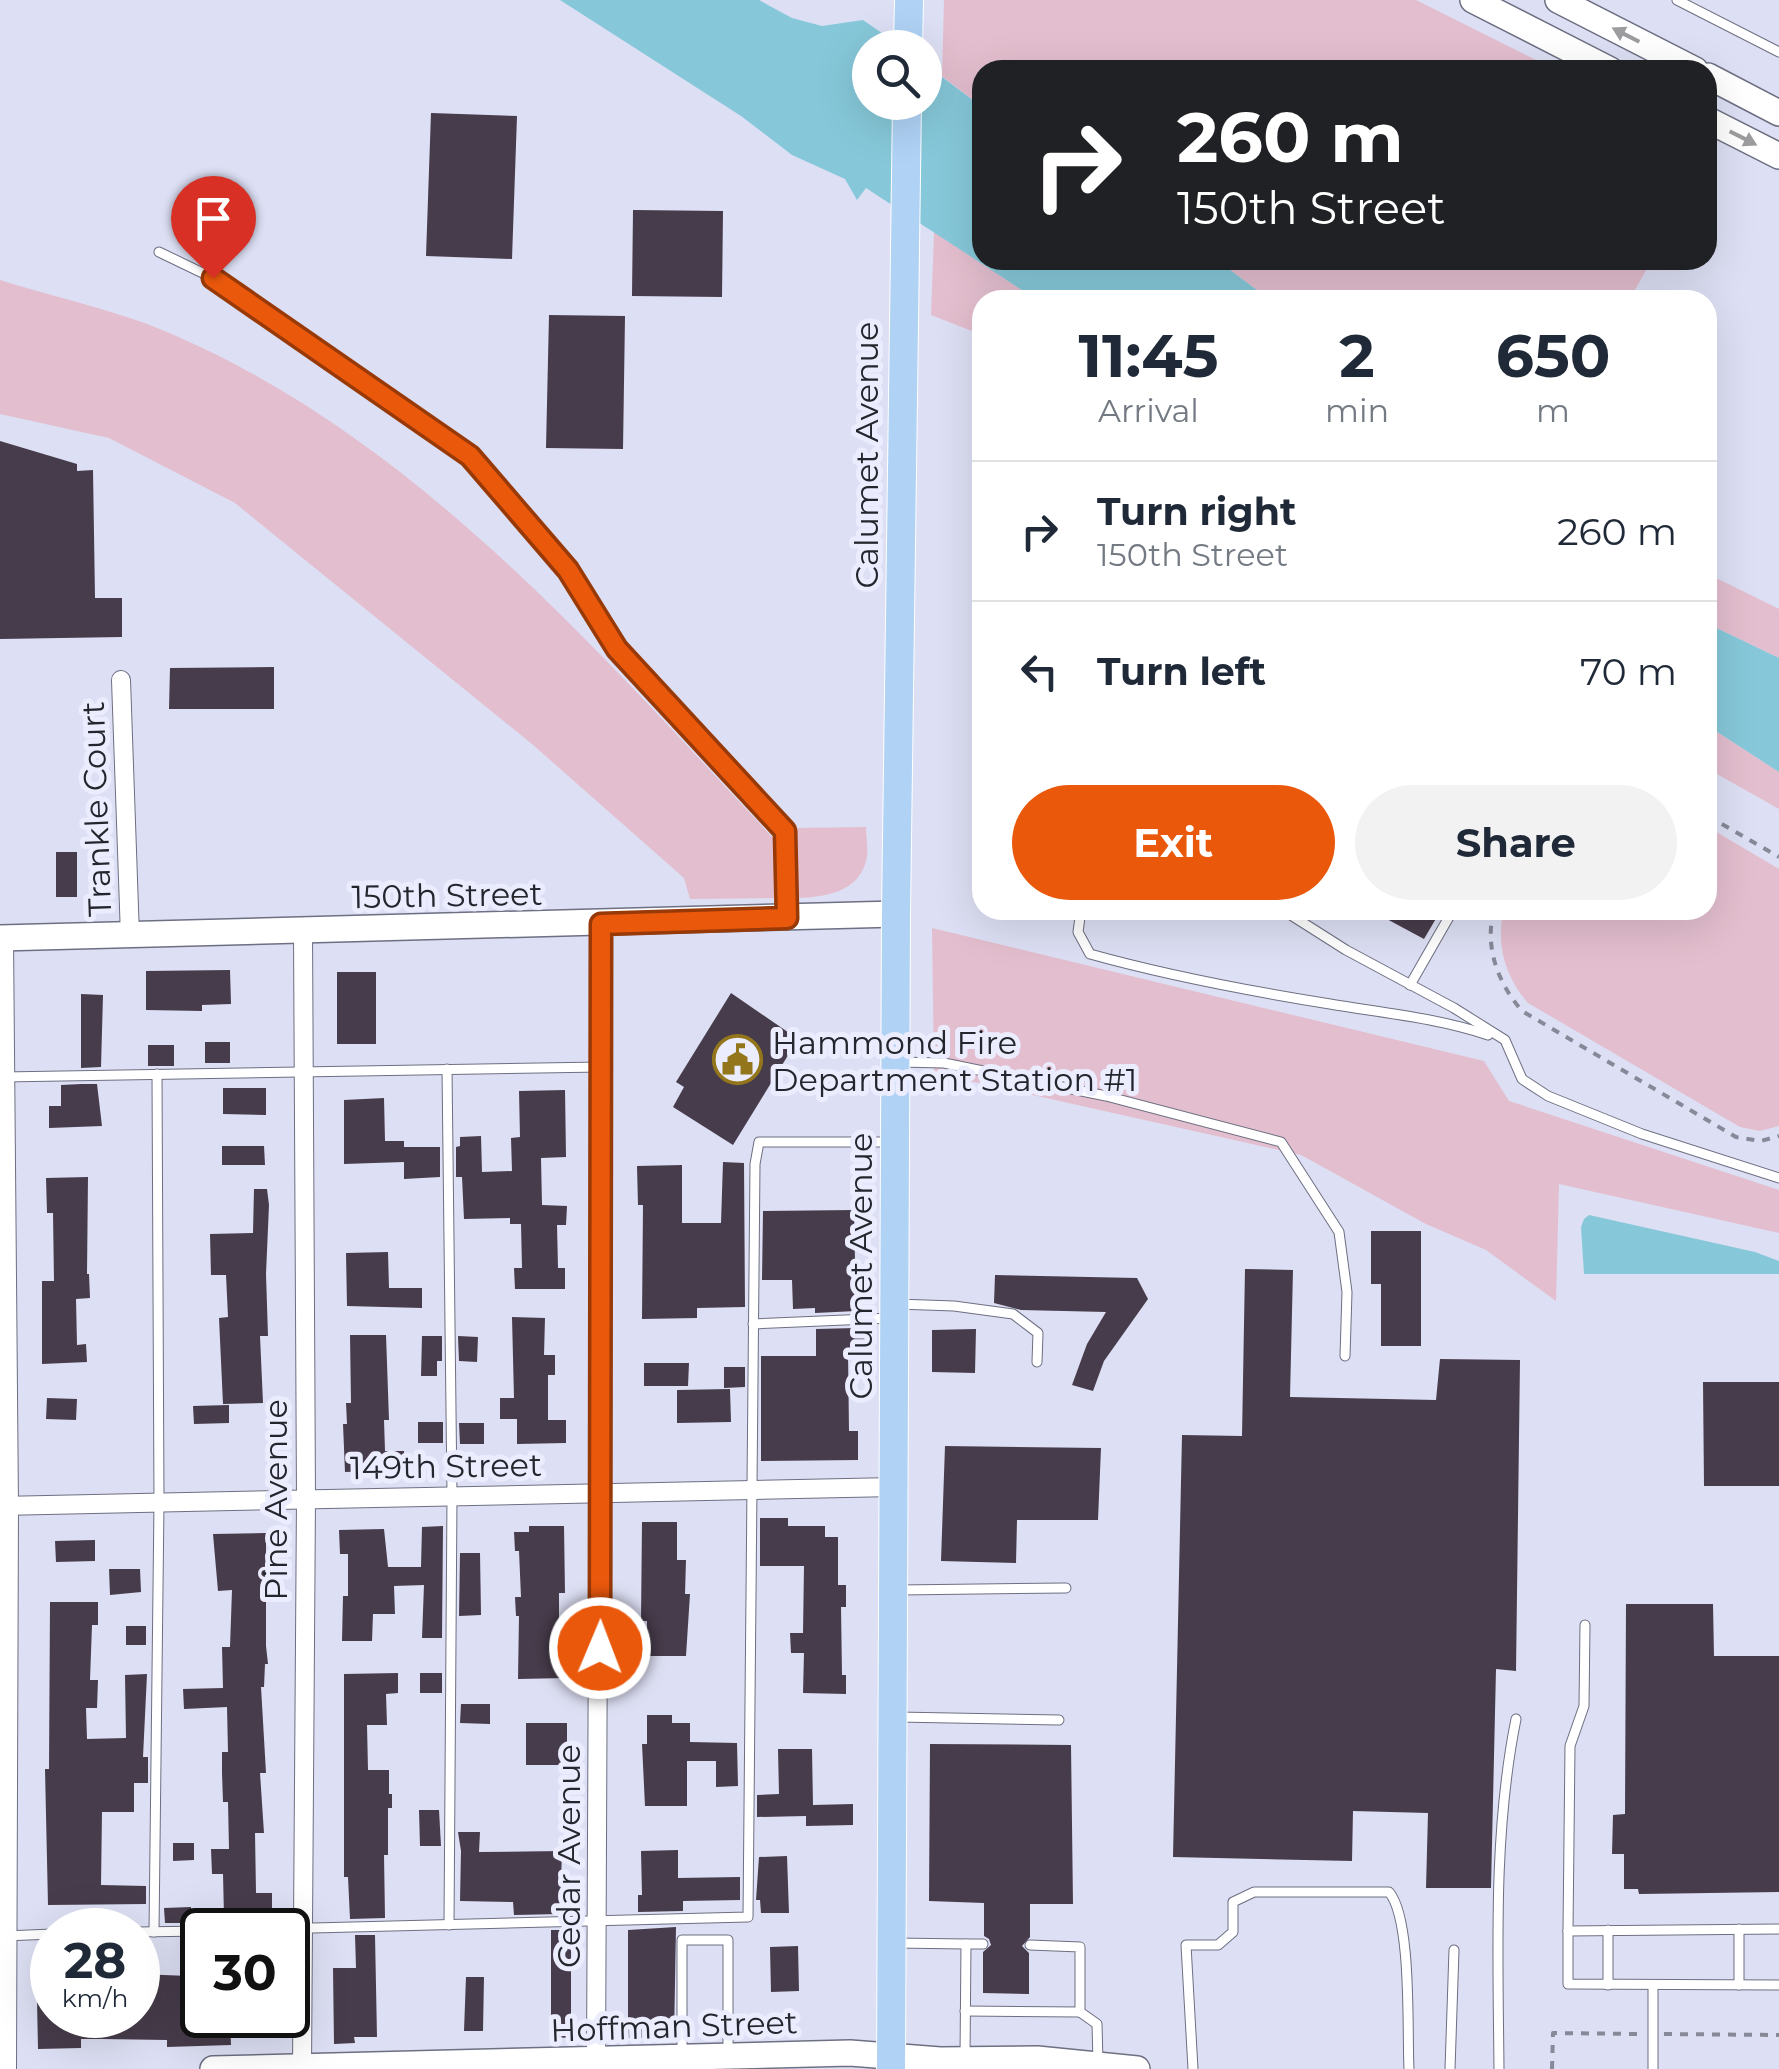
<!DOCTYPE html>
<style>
:root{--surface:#fff;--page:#f2f2f3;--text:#1f2937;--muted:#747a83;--line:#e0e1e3;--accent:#ea580c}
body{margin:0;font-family:Montserrat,sans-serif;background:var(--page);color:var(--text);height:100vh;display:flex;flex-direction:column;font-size:38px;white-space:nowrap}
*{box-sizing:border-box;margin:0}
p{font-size:32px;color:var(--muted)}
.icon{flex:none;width:55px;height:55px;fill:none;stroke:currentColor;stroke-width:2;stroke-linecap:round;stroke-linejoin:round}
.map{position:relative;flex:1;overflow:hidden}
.drawer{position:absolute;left:972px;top:290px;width:745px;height:630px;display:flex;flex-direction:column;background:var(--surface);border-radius:30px;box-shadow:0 10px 40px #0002}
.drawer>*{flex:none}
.top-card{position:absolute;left:972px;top:60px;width:745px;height:210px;border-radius:30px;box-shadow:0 10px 40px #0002;background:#202124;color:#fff;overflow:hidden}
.fabs{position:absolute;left:852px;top:30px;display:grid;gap:20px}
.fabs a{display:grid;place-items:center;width:90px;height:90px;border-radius:50%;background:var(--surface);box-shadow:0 10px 40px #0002;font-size:50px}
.speed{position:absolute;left:30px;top:1908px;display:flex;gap:20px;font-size:50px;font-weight:700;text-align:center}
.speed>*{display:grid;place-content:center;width:130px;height:130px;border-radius:50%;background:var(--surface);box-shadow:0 10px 40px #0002;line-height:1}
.speed small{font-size:25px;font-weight:400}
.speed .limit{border:5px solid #111;border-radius:15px;background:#fff;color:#111}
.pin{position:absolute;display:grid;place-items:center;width:85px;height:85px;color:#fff;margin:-102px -42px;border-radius:50% 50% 50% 0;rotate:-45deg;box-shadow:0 0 10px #0007}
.pin .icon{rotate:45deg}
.me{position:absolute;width:110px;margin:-55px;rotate:1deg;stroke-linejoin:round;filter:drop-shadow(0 0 8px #0008)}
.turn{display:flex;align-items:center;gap:35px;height:210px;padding:0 40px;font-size:45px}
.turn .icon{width:130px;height:130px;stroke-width:2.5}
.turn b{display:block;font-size:70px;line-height:85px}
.eta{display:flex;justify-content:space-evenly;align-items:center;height:170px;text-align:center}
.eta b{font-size:60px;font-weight:700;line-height:70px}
.cta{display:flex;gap:20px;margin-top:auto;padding:20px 40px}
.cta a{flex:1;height:115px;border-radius:60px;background:var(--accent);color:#fff;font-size:40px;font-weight:700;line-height:115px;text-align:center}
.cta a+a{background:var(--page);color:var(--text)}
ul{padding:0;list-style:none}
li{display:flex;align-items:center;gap:30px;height:140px;padding:0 40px;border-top:2px solid var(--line)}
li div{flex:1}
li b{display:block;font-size:38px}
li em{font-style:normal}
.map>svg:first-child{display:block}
.green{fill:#e3bece}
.water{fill:#86c8d9}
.building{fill:#473c4b}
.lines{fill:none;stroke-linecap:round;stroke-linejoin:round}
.lane-casing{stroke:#6d6f82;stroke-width:11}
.street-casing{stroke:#6d6f82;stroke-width:20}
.secondary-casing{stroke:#6d6f82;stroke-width:28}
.primary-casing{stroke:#fff;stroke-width:30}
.path{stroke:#888998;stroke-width:4;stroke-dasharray:8 8;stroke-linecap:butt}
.lane{stroke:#fff;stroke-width:9}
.street{stroke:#fff;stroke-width:18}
.secondary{stroke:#fff;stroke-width:25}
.primary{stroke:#afd2f5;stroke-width:28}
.oneway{fill:#9d9da0}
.route-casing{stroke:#983908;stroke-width:25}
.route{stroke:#ea580c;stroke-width:18}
.labels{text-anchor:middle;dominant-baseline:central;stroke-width:10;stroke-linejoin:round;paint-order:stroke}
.street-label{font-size:32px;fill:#25252d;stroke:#ebecfe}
.poi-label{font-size:32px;fill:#25252d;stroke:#ebecfe;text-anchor:start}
</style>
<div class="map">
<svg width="1779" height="2069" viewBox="0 0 1779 2069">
<rect width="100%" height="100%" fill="#dddff4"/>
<g class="green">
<polygon points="944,0 1416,0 1556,70 982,70 982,107 942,76"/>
<polygon points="934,232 1028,294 1055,300 982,300 982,335 931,315"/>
<polygon points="1217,260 1652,260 1629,300 1270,300"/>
<path d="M0 280C54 297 123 312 174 335 416 440 597 650 774 839L776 898 690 899 684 878 532 744 235 503 109 438 0 414Z"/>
<polygon points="1708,574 1779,609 1779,658 1708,624"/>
<polygon points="1708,726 1779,772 1779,809 1708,769"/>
<path d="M866 827C866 837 869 851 866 861 858 893 823 897 797 898L795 828Z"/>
<path d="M1708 827 1779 869V1126L1760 1131 1740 1127 1528 1003C1506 978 1495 944 1504 910H1708Z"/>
<polygon points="932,928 1484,1061 1509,1101 1779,1190 1779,1233 1559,1184 1556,1301 1486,1250 1426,1224 1301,1155 934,1073"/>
</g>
<g class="water">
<polygon points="560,0 759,0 792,18 822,26 863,20 902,47 870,48 870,102 925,102 925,64 982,107 982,260 1217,260 1270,300 1055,300 1028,294 866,188 857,200 845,179 792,155 741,116"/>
<polygon points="1708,624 1779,658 1779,772 1708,726"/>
<polygon points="1589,1215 1755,1252 1779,1261 1779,1274 1584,1274 1581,1227 1584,1219"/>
</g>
<g class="building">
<polygon points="431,113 517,116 512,259 426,256"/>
<polygon points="633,210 723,211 722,297 632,296"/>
<polygon points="549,315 625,316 623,449 546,448"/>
<polygon points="0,441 77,464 77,471 93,470 95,598 122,598 122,637 0,639"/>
<polygon points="274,667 274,709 169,709 170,668"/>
<rect x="56" y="852" width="21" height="45"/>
<polygon points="1370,910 1441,910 1424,939"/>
<polygon points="230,970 231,1004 202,1005 202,1011 146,1010 146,971"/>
<rect x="337" y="972" width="39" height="72"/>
<polygon points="731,993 798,1039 733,1145 673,1107 684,1087 676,1082"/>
<polygon points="81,994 103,995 101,1067 81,1068"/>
<rect x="205" y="1042" width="25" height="21"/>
<rect x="148" y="1045" width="26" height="21"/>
<polygon points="81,1084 97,1084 102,1126 49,1128 49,1106 61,1106 61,1085"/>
<polygon points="223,1088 266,1088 266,1115 223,1114"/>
<polygon points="565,1090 566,1157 541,1158 542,1205 567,1206 566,1225 557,1225 558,1268 565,1268 565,1289 515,1289 514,1268 522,1268 521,1224 510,1224 510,1218 464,1219 462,1177 456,1177 456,1147 460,1146 460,1137 481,1136 482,1172 512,1171 511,1138 520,1137 519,1091"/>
<polygon points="384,1098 385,1141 404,1141 404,1147 440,1147 440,1177 404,1179 404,1162 344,1164 344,1100"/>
<polygon points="222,1146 264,1146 265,1165 222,1165"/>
<polygon points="723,1162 744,1163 745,1307 697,1308 697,1318 642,1319 643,1205 638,1205 637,1166 682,1165 682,1223 721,1223"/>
<polygon points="88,1177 87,1274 89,1274 90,1298 76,1299 77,1345 86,1344 87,1362 42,1364 42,1281 54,1281 53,1213 47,1213 46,1178"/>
<polygon points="254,1189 267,1189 269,1205 266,1274 268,1336 260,1336 263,1403 223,1404 219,1318 228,1317 226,1275 211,1275 210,1234 253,1233"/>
<polygon points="854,1210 856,1311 815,1313 815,1308 793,1309 792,1280 762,1280 763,1211"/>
<polygon points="1371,1231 1421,1231 1421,1346 1381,1346 1381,1284 1371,1284"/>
<polygon points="388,1252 389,1288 422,1288 422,1308 347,1306 346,1253"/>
<polygon points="1245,1269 1293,1270 1290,1397 1436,1400 1440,1359 1520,1360 1516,1671 1496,1669 1491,1888 1426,1888 1428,1813 1353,1811 1352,1861 1173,1857 1182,1435 1242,1436"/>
<polygon points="995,1275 1137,1278 1148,1299 1104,1361 1093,1391 1072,1385 1087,1344 1106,1312 1021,1310 994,1303"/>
<polygon points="512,1317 545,1318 544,1355 555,1355 555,1375 548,1375 548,1420 566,1420 566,1443 517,1444 517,1419 500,1419 500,1398 514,1398"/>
<polygon points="856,1328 864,1330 865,1351 848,1352 849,1431 858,1431 858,1460 761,1461 761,1356 816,1356 816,1329"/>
<polygon points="976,1329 975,1373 932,1372 932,1330"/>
<polygon points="350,1335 386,1335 389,1420 384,1420 385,1451 404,1451 404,1470 345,1472 343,1424 347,1424 346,1403 351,1403"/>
<polygon points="422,1336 442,1336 442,1361 437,1361 437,1376 421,1376"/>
<polygon points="458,1336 478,1337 477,1362 459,1361"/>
<polygon points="644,1363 689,1363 688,1386 644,1386"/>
<polygon points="724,1367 745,1367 745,1387 724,1388"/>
<polygon points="1703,1382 1779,1382 1779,1486 1704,1486"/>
<polygon points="730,1389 731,1422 677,1423 677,1390"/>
<polygon points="47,1398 77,1399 76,1420 46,1419"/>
<polygon points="229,1405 229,1423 194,1424 193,1406"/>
<rect x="418" y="1422" width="25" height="21"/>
<polygon points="459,1423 484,1423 484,1444 460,1444"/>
<polygon points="945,1446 1101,1448 1098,1520 1017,1520 1016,1563 941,1561"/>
<polygon points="760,1518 788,1518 788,1526 825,1526 825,1537 838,1537 838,1585 846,1585 846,1607 841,1607 842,1675 846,1675 846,1694 803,1693 804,1653 791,1653 790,1633 803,1633 804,1566 760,1566"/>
<polygon points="642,1522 677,1522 677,1560 686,1560 685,1594 690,1594 686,1656 647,1656 647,1621 641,1621"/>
<polygon points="443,1526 442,1638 422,1638 424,1585 394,1586 395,1614 373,1614 372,1641 342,1641 343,1596 348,1596 348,1554 340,1554 339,1530 384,1529 388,1567 421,1567 422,1527"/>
<polygon points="529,1526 564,1526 565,1593 559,1593 559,1624 565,1624 566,1678 518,1679 519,1616 516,1616 515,1597 521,1597 519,1551 515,1551 514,1532 529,1532"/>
<polygon points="266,1533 266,1646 268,1664 265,1664 264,1687 261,1687 266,1773 260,1773 264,1833 255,1833 256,1893 272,1893 272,1915 224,1916 223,1874 212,1874 211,1849 229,1849 228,1802 223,1802 222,1773 222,1752 228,1752 227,1707 184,1709 183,1689 223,1688 222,1647 230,1647 232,1590 218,1591 213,1534"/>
<polygon points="95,1540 95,1561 56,1562 55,1541"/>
<polygon points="460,1553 480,1553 481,1615 459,1616"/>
<polygon points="109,1569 140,1569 141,1592 110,1595"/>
<polygon points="50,1602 98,1602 98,1625 92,1625 90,1680 98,1680 97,1708 86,1708 87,1739 126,1738 125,1675 147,1674 143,1757 148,1757 148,1783 134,1783 134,1812 102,1812 101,1885 146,1886 146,1904 48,1905 45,1769 49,1769"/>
<polygon points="1626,1604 1713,1604 1714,1656 1779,1656 1779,1892 1639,1894 1638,1889 1624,1889 1624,1854 1612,1854 1613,1815 1625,1814"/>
<rect x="126" y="1626" width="20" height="19"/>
<polygon points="398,1673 398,1693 386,1694 387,1725 367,1725 368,1770 389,1770 389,1794 392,1794 392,1808 388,1808 388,1855 384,1855 385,1918 350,1919 348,1877 344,1877 344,1674"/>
<rect x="420" y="1673" width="22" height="20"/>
<polygon points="461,1704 490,1704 490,1724 460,1723"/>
<polygon points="647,1715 672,1715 672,1723 690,1723 690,1742 737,1743 738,1786 716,1787 716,1761 687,1761 687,1806 645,1806 642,1744 647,1744"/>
<rect x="526" y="1723" width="41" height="42"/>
<polygon points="930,1744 1071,1745 1073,1904 1030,1904 1030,1937 1022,1946 1029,1953 1029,1994 983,1993 983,1952 991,1945 989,1939 984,1936 984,1903 929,1901"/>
<polygon points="778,1749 812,1749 813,1805 853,1804 853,1825 806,1826 806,1816 757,1817 757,1795 779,1794"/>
<polygon points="419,1810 439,1810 441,1846 420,1846"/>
<polygon points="458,1832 480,1832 479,1852 562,1851 560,1914 514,1915 513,1902 460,1901 461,1851"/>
<polygon points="173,1843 194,1843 194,1860 173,1861"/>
<polygon points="678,1850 678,1878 740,1877 740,1900 683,1901 683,1911 638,1912 638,1895 642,1895 641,1851"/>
<polygon points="787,1856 789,1913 761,1913 760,1900 756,1900 759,1857"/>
<polygon points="191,1907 192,1923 165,1923 164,1908"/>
<polygon points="676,1927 674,2038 628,2038 628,1930"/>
<polygon points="551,1930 571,1930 571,2038 551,2037"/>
<polygon points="355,1935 375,1935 377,2037 354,2037 355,2043 334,2044 333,1968 356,1968"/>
<polygon points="798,1946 799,1991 771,1992 770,1947"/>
<polygon points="138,1974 189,1976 188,2015 230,2015 231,2045 167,2047 167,2040 102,2039 81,2039 81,2048 38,2049 37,2000 52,2000 52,2015 138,2015"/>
<polygon points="466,1977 484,1977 483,2031 464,2031"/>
</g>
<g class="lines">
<defs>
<g id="lane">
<polyline points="1677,0 1779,52"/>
<polyline points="159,252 213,278 469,455 568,570 617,649 785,831 787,916"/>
<path d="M1081 910 1078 932 1090 954C1169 976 1249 991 1330 1004 1384 1013 1437 1018 1488 1035"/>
<polyline points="1283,910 1346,950 1454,1008 1505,1040 1522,1079 1548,1096 1642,1134 1779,1178"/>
<polyline points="1410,985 1453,910"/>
<polyline points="899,1062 944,1063 1106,1096 1281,1142 1339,1232 1347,1292 1345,1356"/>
<polyline points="447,1069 452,1495 449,1925"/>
<polyline points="3,1077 601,1067"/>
<polyline points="897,1304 954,1306 1013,1314 1038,1333 1037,1362"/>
<polyline points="753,1324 892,1318"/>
<polyline points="899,1590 1066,1588"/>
<polyline points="897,1717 1059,1720"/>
<polyline points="1739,1929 1739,1985"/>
<polyline points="1779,1929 1568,1931 1568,1984 1779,1985"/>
<polyline points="237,1930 748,1917 755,1164 759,1142 890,1142"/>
<polyline points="1568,1931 1570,1746 1584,1706 1585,1625"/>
<polyline points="138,1932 202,1931"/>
<polyline points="154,1932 159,1502 157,1074"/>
<polyline points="5,1936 52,1934"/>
<polyline points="895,1943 966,1944 965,2057"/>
<polyline points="966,1944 983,1944"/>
<polyline points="1030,1945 1080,1947 1080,2012 1097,2024 1098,2062"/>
<polyline points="1608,1985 1608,1930"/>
<polyline points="965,2011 1080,2012"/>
<polyline points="682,2054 682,1940 728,1940 728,2054"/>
<path d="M1193 2069 1186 1945H1218L1233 1932V1902L1254 1892H1389C1412 1919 1407 2030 1409 2069"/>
<polyline points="1450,2069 1454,1950"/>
<path d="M1499 2069C1498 1953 1493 1833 1516 1719"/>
<polyline points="1653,2069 1653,1985"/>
</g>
<g id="street">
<polyline points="121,680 130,936"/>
<polyline points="4,938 9,1506 7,2069"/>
<polyline points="0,1506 894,1487"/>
<polyline points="302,2069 306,1498 303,931"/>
<polyline points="596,2069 601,923"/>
</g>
<g id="secondary">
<polyline points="1473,0 1610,70"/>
<polyline points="1558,0 1695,70"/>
<polyline points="1708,76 1779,113"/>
<polyline points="1708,120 1779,156"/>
<polyline points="0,938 896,914"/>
<polyline points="213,2069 850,2053 940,2060 1037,2059 1137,2069"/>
</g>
<g id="primary">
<polyline points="908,48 909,0"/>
<polyline points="891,2069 896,914 907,102"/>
</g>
</defs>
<use href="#lane" class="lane-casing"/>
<use href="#street" class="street-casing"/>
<use href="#secondary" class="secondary-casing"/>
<use href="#primary" class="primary-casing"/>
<g class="path">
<polyline points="1708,816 1779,857"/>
<path d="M1494 910C1484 947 1498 983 1522 1011L1736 1137 1761 1141 1779 1136"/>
<polyline points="1664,2034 1779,2035"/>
<polyline points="1552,2069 1553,2033 1639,2034"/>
</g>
<use href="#lane" class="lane"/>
<use href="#street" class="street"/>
<use href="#secondary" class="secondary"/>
<use href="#primary" class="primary"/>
</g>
<defs><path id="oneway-solid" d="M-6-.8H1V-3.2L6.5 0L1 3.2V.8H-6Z" transform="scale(2.5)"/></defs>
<g class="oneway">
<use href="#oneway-solid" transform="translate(1626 35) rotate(-153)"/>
<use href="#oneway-solid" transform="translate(1743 138) rotate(27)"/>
</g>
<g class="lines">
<defs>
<polyline id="route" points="213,278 470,456 568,570 617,649 785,831 787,918 601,924 600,1648"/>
</defs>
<use href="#route" class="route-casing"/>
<use href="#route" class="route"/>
</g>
<defs>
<symbol id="civic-ring" viewBox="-11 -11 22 22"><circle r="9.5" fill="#ebecfe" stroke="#93761c" stroke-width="1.5"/><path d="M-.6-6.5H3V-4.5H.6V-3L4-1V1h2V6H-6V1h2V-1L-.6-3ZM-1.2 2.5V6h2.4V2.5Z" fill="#93761c"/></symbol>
</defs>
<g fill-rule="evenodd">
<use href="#civic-ring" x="710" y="1032" width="55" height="55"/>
</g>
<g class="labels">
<g class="street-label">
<text transform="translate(866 455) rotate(-90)">Calumet Avenue</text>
<text transform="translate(96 809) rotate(-92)">Trankle Court</text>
<text transform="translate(447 895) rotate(-1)">150th Street</text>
<text transform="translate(860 1266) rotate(-90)">Calumet Avenue</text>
<text transform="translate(446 1466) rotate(-1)">149th Street</text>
<text transform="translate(275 1500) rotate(-90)">Pine Avenue</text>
<text transform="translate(568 1856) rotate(-90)">Cedar Avenue</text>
<text transform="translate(674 2026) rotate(-2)">Hoffman Street</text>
</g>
<g class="poi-label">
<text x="772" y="1042">Hammond Fire<tspan x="772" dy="37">Department Station #1</tspan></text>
</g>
</g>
</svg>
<div class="fabs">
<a><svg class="icon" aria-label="search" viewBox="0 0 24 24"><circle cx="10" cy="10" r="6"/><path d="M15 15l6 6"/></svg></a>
</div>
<div class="speed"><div>28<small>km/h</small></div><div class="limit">30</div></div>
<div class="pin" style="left:213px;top:278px;background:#d93025"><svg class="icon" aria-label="arrive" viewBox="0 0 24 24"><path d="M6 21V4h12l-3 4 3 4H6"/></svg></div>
<svg class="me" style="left:600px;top:1648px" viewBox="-20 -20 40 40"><circle r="17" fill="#ea580c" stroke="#fff" stroke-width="3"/><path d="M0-11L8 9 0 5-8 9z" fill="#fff"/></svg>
<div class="top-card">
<div class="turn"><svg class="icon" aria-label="right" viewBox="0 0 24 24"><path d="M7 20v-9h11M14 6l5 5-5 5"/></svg><div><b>260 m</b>150th Street</div></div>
</div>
<section class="drawer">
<div class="eta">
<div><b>11:45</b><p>Arrival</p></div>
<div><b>2</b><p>min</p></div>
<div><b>650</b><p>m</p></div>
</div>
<ul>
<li><svg class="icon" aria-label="right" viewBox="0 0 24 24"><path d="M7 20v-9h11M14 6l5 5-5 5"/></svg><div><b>Turn right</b><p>150th Street</p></div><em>260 m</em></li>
<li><svg class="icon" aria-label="left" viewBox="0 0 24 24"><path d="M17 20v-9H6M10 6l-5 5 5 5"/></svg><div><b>Turn left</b></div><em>70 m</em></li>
</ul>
<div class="cta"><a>Exit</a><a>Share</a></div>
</section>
</div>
